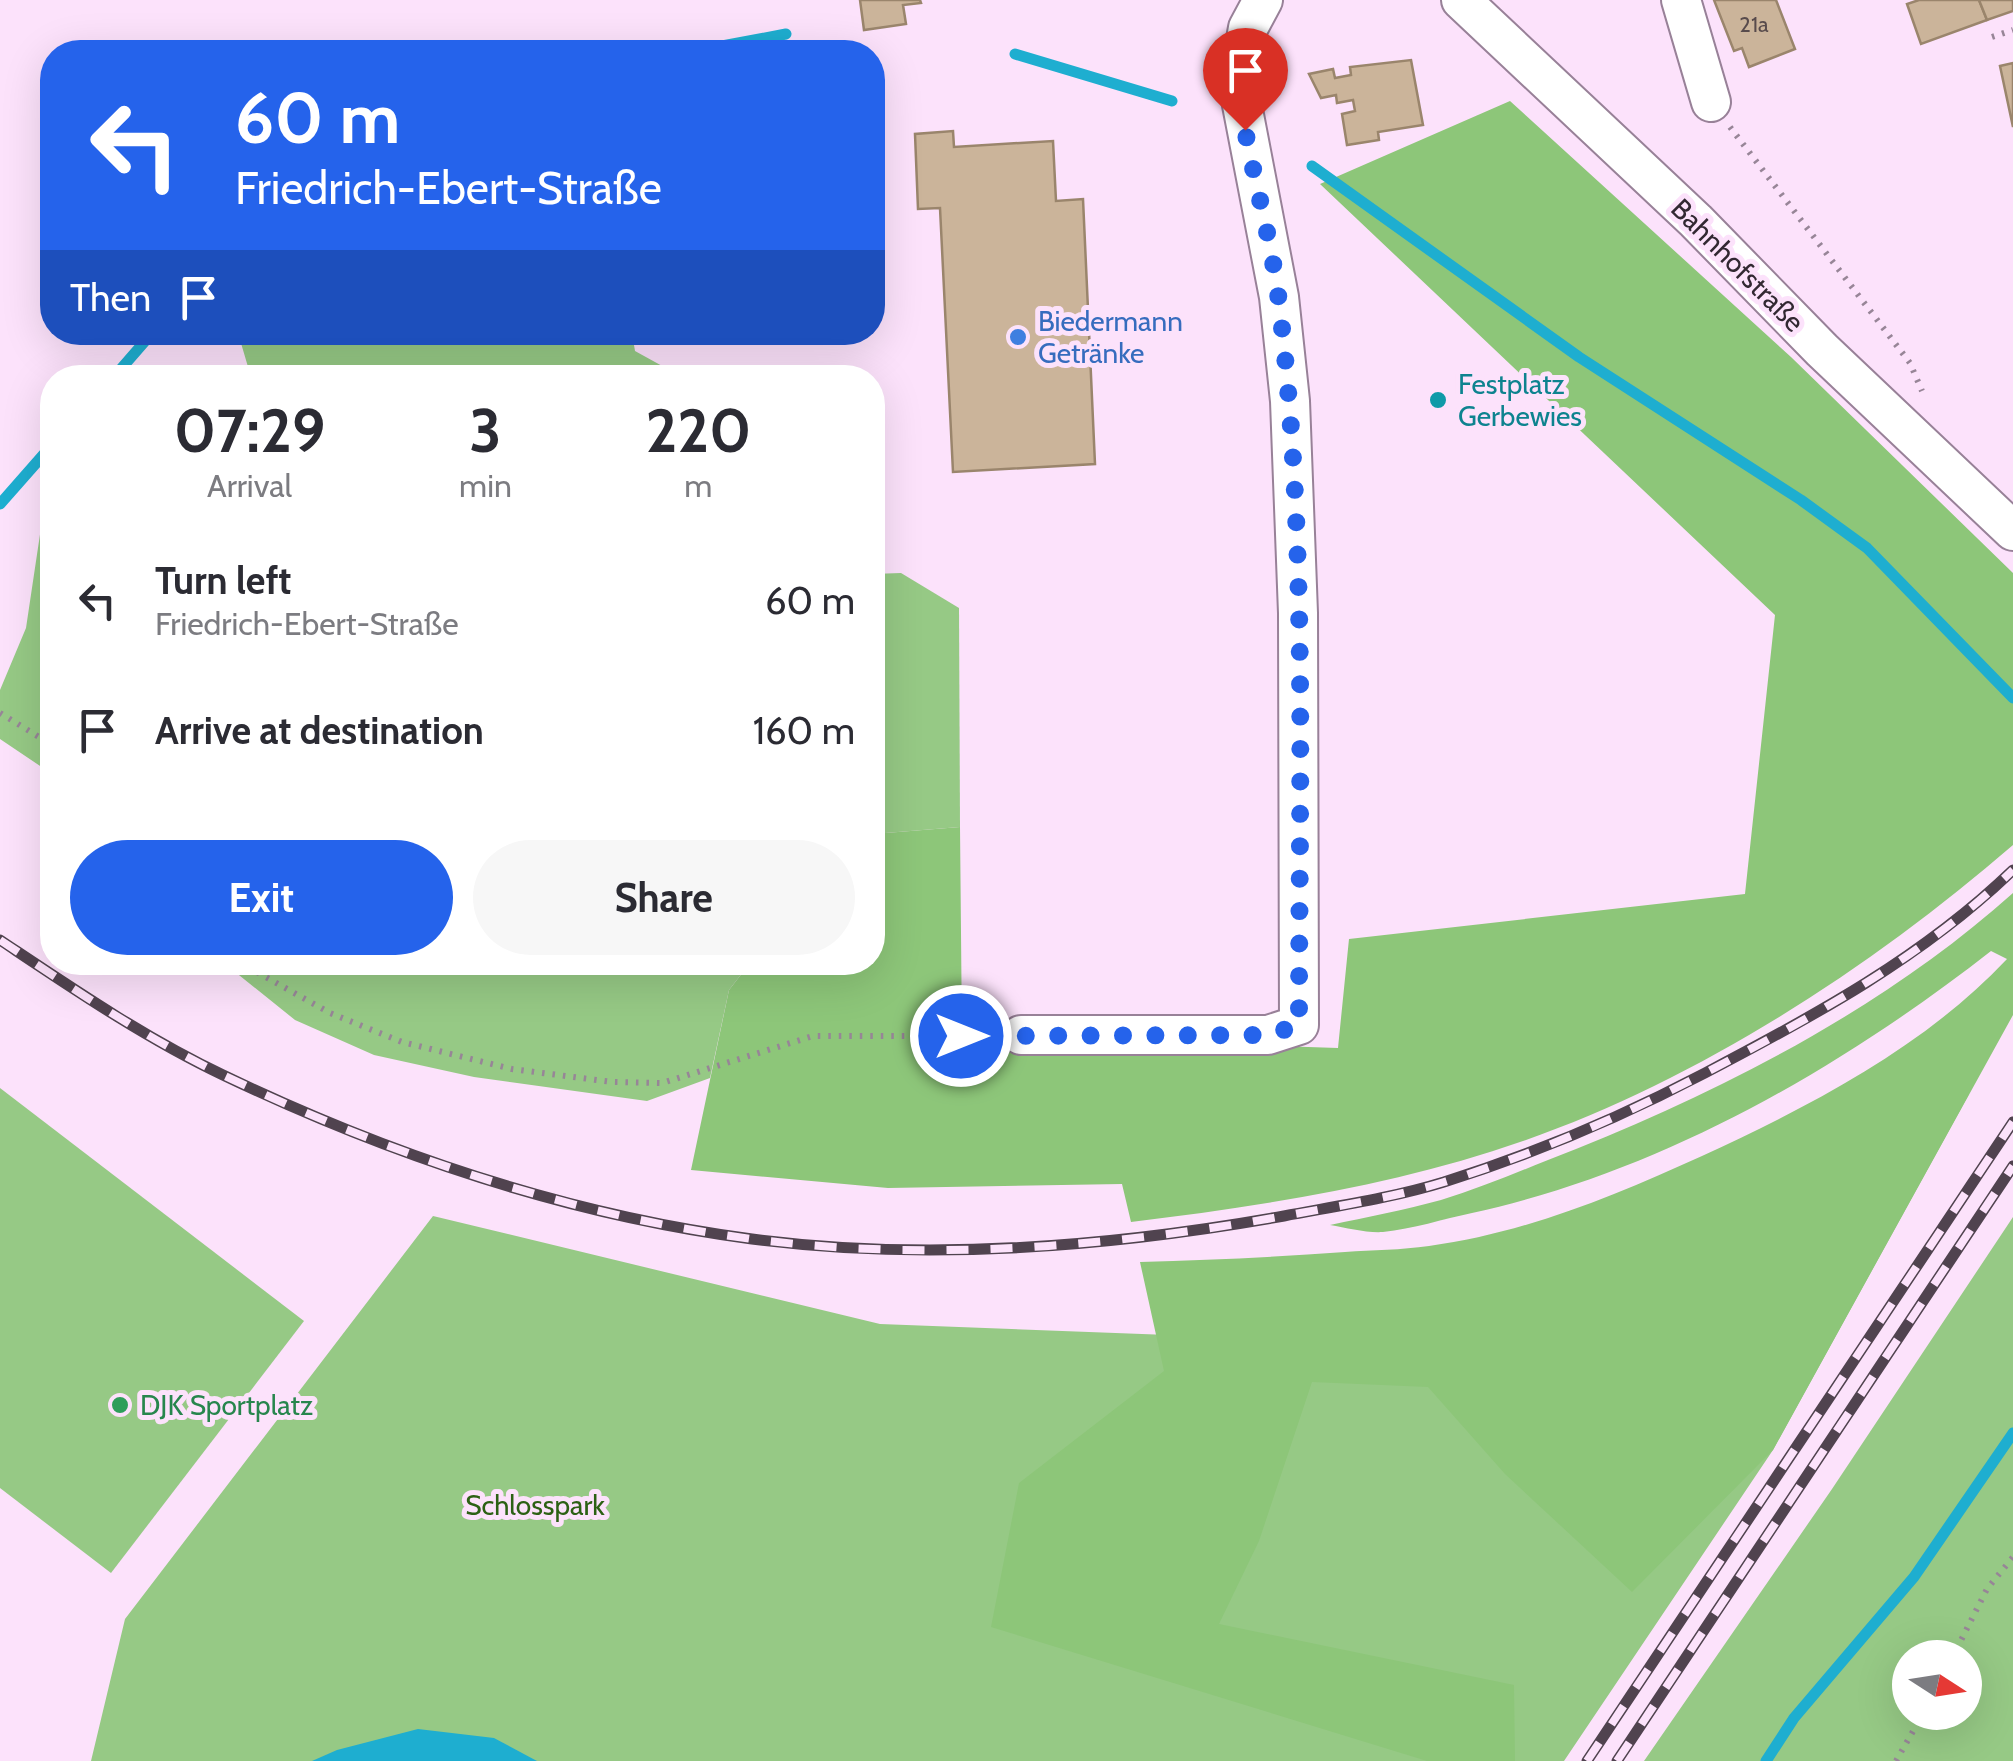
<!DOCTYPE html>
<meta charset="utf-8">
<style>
:root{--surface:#fff;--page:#f7f7f7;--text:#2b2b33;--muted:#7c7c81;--accent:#2563eb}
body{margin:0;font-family:Cabin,sans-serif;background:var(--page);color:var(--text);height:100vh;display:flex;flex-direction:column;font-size:38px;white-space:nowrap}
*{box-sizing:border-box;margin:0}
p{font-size:32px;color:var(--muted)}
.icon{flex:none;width:55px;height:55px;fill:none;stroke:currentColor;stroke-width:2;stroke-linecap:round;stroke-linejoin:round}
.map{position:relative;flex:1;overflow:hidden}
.details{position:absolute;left:40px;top:365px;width:845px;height:610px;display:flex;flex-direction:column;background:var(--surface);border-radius:40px;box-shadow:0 10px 40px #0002}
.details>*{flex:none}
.guide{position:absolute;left:40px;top:40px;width:845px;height:305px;border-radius:40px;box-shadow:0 10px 40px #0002;background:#2563eb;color:#fff;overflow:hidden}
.needle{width:65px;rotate:102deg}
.fabs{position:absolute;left:1892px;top:1640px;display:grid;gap:20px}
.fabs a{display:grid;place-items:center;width:90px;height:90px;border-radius:50%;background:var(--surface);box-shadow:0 10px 40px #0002;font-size:50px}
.pin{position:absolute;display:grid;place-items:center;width:85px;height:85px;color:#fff;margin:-102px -42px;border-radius:50% 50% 50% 0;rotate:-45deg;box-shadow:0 0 10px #0007}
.pin .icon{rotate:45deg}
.me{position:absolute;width:110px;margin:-55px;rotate:90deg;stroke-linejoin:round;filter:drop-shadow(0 0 8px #0008)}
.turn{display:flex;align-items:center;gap:35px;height:210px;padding:0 30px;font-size:45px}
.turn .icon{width:130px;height:130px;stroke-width:2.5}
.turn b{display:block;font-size:70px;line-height:85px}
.then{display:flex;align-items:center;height:95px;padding:0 30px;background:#0003;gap:20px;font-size:38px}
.eta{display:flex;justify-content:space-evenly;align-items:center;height:170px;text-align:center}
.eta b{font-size:60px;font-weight:700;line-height:70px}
.primary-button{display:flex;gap:20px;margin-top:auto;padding:20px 30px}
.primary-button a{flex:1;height:115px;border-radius:60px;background:var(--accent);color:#fff;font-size:40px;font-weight:700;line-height:115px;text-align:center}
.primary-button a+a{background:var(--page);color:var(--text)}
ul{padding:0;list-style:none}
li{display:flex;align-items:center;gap:30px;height:130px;padding:0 30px}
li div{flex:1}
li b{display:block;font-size:38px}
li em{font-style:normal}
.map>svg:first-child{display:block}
.green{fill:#96c985;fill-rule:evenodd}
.forest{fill:#8dc679}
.water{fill:#1eaed0}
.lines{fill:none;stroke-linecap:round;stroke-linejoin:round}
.stream{stroke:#1eaed0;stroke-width:11}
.building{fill:#cbb49a;stroke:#9a856c;stroke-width:2.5}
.minor-casing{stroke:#988198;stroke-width:42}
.path{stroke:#978597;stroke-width:6;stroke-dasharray:2.5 8;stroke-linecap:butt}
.minor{stroke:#fff;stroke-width:38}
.rail-casing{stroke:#50434f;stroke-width:11}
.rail{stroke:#fce2fb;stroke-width:8;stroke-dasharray:22;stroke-linecap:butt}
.route{stroke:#2563eb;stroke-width:18;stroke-dasharray:0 32.4}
.shop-dot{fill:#3f7fe0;stroke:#fce2fb;stroke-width:4}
.culture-dot{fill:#0f9aa8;stroke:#fce2fb;stroke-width:4}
.leisure-dot{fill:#2e9e5b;stroke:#fce2fb;stroke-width:4}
.labels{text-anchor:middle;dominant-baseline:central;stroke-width:10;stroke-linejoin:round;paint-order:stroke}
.number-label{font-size:22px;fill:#584b4c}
.street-label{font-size:28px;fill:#322832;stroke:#fce2fb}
.shop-label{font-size:28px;fill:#366cbe;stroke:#fce2fb;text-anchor:start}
.culture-label{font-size:28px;fill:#0d838f;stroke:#fce2fb;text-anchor:start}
.leisure-label{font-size:28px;fill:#27864d;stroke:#fce2fb;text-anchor:start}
.park-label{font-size:28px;fill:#2c6114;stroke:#fce2fb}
</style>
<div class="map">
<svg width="2013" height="1761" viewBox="0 0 2013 1761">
<rect width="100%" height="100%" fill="#fce2fb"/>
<g class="green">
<polygon points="238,333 632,333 635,351 664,367 664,377 251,377"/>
<polygon points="52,479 52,774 0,739 0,690 26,628 42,521"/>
<polygon points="901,573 959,608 960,827 873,834 872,574"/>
<polygon points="224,963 750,963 729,990 710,1078 647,1101 474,1077 374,1055 295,1020"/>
<polygon points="0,1088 304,1321 111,1573 0,1488"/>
<polygon points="1969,1094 1773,1450 1564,1761 91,1761 125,1619 433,1216 880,1324 1195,1336"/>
<path d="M2013 1217V1761H1644L1832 1489ZM1910 1658H1965V1712H1910Z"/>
</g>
<g class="forest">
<path d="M1510 101 1791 357 2013 573V845C1872 967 1700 1079 1523 1141 1398 1185 1263 1206 1131 1222L1122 1184 888 1188 691 1170 729 990 750 963 872 962 873 834 960 827 962 1036 1338 1048 1349 939 1745 894 1775 615 1320 184Z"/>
<path d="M2013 893V1015L1773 1450 1632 1592 1505 1474 1428 1387 1312 1382 1259 1541 1219 1624 1514 1685 1515 1761H1427L991 1627 1019 1483 1164 1371 1140 1262C1209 1260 1277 1257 1345 1252 1373 1250 1401 1250 1429 1246 1525 1233 1614 1196 1702 1156 1812 1105 1923 1048 2007 959L1991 951C1840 1069 1661 1172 1472 1213 1443 1219 1413 1229 1383 1232 1366 1233 1347 1228 1330 1225 1367 1217 1405 1210 1441 1200 1477 1189 1513 1174 1548 1160 1713 1096 1880 1012 2013 893Z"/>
</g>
<polygon class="water" points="418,1729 494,1738 537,1761 312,1761 337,1750"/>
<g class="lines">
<g class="stream">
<polyline points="690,52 786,34"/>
<polyline points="1015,54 1172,101"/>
<polyline points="1312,166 1579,357 1801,500 1867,548 2013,698"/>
<polyline points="113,378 153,332"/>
<polyline points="0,504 52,445"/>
<polyline points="1766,1761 1794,1718 1914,1577 2013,1433"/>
</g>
</g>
<g class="building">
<polygon points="860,0 920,0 921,3 903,5 906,24 864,30"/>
<polygon points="1714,0 1776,0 1795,49 1749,67 1742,48 1734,51"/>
<polygon points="1919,0 1979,0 1987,20 1921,44 1907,4"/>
<polygon points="1979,0 2013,0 2013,11 1987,20"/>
<polygon points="1411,60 1423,125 1378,132 1379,140 1347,145 1342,114 1355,111 1353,100 1337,103 1336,95 1321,98 1309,74 1333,69 1335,78 1351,75 1350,67"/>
<polygon points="2013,63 2013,127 2000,66"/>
<polygon points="953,131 954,147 1053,141 1056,201 1083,199 1095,464 953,472 940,208 918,209 915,134"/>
</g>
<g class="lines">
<defs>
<g id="minor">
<polyline points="1461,0 1696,221 1822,350 2013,531"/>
<polyline points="1681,0 1711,102"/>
<polyline points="1021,1035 1268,1035 1299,1025 1298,613 1290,401 1279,297 1238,84 1248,28 1263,0"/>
</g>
</defs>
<use href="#minor" class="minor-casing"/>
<g class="path">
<polyline points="1992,37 2013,30"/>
<polyline points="1730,127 1910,363 1922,391"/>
<polyline points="0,713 52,745"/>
<polyline points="239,962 330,1013 402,1042 512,1069 612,1082 662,1083 813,1036 988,1036"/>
<polyline points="1952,1658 1987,1589 2013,1557"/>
<polyline points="1896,1761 1924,1712"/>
</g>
<use href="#minor" class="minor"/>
<defs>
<g id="rail">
<path d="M0 940C72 988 145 1038 223 1075 390 1155 569 1215 752 1239 928 1262 1110 1247 1284 1216 1337 1206 1392 1198 1444 1182 1534 1154 1621 1117 1705 1073 1814 1016 1923 957 2013 870"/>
<polyline points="1587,1761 2013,1122"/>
<polyline points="1617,1761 2013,1166"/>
</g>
</defs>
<use href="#rail" class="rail-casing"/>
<use href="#rail" class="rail"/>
</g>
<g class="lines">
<path class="route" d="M961 1036 1268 1035 1299 1025C1299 785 1308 541 1279 302 1272 244 1256 187 1245 130"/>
</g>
<circle class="shop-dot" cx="1018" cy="337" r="10"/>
<circle class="culture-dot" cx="1438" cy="400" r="10"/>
<circle class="leisure-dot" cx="120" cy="1405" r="10"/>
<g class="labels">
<g class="number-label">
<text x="1754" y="24">21a</text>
</g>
<g class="street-label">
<text transform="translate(1738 265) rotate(45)">Bahnhofstraße</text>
</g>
<g class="shop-label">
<text x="1038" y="321">Biedermann<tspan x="1038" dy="32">Getränke</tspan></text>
</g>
<g class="culture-label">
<text x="1458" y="384">Festplatz<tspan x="1458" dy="32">Gerbewies</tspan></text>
</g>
<g class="leisure-label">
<text x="140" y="1405">DJK Sportplatz</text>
</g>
<g class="park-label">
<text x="535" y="1505">Schlosspark</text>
</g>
</g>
</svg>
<div class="fabs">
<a><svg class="needle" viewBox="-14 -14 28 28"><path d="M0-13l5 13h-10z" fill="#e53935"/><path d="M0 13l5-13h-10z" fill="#7c7c81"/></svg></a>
</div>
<div class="pin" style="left:1245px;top:130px;background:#d93025"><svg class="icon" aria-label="arrive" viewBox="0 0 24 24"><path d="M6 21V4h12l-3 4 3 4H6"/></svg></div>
<svg class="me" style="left:961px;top:1036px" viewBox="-20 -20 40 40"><circle r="17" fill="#2563eb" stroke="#fff" stroke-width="3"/><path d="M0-11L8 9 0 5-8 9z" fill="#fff"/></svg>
<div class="guide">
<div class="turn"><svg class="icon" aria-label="left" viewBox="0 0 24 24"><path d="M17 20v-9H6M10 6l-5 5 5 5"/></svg><div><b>60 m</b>Friedrich-Ebert-Straße</div></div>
<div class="then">Then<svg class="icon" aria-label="arrive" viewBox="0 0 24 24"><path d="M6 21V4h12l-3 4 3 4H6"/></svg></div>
</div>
<section class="details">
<div class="eta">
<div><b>07:29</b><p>Arrival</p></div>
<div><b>3</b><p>min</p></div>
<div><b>220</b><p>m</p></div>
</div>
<ul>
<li><svg class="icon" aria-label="left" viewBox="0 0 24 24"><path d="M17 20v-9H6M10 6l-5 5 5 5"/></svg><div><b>Turn left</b><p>Friedrich-Ebert-Straße</p></div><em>60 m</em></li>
<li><svg class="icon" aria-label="arrive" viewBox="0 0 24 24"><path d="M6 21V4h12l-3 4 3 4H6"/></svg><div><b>Arrive at destination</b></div><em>160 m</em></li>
</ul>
<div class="primary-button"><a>Exit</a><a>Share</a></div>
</section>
</div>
